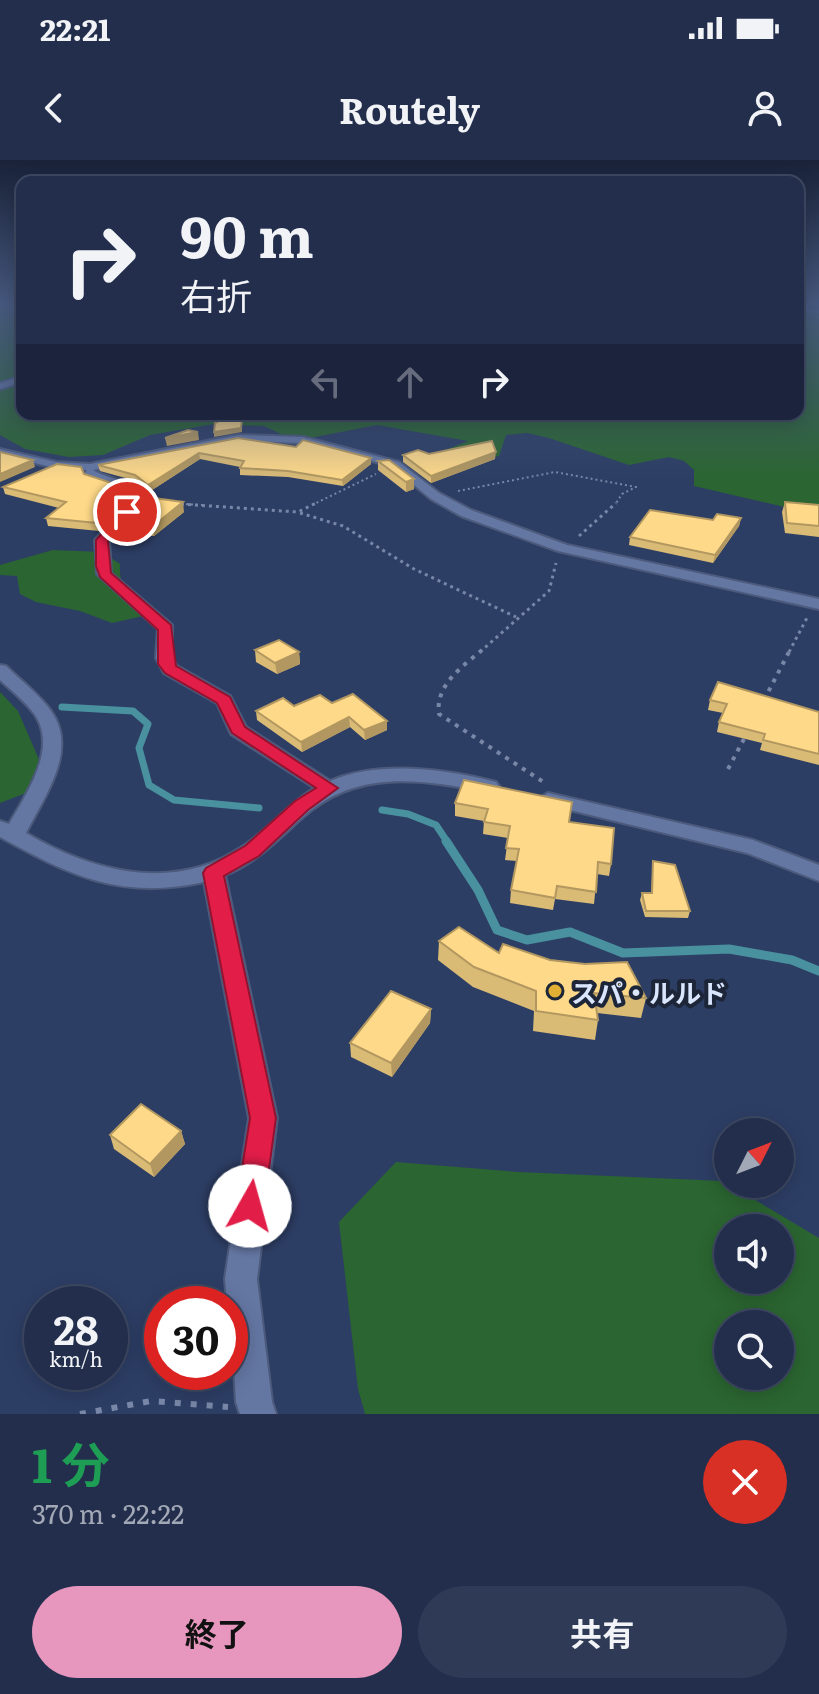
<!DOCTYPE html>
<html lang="ja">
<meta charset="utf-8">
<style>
:root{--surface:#222e4c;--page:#2e3a56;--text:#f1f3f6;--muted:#a2a8b5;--line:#3f4a64;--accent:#e797bd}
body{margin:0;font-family:Literata,"Noto Sans JP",serif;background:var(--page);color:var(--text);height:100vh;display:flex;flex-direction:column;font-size:30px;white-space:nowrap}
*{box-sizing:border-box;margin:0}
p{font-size:26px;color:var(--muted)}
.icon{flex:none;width:44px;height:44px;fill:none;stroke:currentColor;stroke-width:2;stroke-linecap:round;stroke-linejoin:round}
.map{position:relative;height:1254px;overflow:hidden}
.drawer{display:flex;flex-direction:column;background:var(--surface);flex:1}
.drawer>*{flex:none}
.hud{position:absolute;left:16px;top:16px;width:788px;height:244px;border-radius:16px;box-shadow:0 4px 20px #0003,0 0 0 2px var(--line);background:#222e4c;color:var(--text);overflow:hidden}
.needle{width:52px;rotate:48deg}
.buttons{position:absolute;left:714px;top:958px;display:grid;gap:16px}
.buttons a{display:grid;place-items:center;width:80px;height:80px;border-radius:50%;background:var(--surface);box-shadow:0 4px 20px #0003,0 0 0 2px var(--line);font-size:40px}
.speed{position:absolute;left:24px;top:1126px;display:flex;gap:16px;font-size:40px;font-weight:700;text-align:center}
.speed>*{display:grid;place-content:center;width:104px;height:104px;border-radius:50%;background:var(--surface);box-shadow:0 4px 20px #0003,0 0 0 2px var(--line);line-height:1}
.speed small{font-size:20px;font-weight:400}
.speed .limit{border:12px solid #d22;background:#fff;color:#111}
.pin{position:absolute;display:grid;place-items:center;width:68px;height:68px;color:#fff;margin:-34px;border:4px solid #fff;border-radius:50%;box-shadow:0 2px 8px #0007}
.me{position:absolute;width:88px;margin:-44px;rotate:7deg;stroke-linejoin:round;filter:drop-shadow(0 0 6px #0008)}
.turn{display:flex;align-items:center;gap:28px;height:168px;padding:0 32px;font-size:36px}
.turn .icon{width:104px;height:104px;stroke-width:2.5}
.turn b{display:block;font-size:56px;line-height:68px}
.lanes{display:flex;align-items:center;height:76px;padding:0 32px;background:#0003;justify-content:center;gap:40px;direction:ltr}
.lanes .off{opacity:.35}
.round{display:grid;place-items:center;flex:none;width:84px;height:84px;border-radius:42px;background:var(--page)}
.overview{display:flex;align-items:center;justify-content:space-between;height:136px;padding:0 32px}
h1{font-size:48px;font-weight:700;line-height:60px;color:#1e9e55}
.button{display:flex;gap:16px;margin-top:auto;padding:16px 32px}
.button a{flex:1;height:92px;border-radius:48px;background:var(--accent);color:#111;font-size:32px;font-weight:700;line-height:92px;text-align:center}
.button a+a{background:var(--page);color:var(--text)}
.status{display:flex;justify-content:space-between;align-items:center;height:56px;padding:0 40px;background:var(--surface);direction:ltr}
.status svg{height:22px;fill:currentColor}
header{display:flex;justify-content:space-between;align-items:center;height:104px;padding:0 32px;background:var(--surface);font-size:36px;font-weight:700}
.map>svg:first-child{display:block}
.green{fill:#2b6531;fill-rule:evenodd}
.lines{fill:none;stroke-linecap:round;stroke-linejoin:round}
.stream-far2{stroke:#49919f;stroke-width:3}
.stream-far1{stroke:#49919f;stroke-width:7}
.stream{stroke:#49919f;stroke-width:9}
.street-casing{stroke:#4c5a7c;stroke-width:4}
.path-far3{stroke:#7887a7;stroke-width:2;stroke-dasharray:2 3;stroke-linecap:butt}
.path-far2{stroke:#7887a7;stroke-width:3;stroke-dasharray:3 4;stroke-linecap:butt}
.path-far1{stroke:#7887a7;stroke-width:4;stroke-dasharray:4 6;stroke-linecap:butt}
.path{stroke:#7887a7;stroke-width:6;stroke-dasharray:6 10;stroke-linecap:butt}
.street{fill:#6477a3;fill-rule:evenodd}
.wall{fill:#dabb76}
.shaded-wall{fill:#b29860}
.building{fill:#fed989;stroke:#b29860;stroke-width:2}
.route{fill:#e11d48;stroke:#92132f;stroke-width:2}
.poi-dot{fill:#e1af34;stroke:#1d2638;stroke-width:3}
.labels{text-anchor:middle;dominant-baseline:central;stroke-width:8;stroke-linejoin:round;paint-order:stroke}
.near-poi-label{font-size:26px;font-weight:bold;fill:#dae6fe;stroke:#1d2638;text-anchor:start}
</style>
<div class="status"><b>22:21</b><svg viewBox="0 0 49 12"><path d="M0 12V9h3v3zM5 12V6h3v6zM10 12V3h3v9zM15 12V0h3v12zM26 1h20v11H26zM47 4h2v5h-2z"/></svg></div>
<header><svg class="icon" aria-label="back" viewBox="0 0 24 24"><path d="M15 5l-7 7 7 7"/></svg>Routely<svg class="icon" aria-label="person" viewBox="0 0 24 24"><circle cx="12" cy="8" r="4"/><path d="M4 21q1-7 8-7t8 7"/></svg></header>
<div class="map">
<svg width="819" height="1254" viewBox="0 0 819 1254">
<rect width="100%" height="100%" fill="#2d3e65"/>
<g class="green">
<polygon points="0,145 22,145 22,254 798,254 798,146 819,150 819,355 694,326 694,310 684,301 669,297 629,305 549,278 527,273 506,275 499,296 470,302 428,297 468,281 377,265 310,278 283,275 264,266 214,264 150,275 103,295 69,297 25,289 0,275"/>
<path d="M53 390 102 392 120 404C119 427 127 440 143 456L112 463 80 451 36 442 20 434 17 416 0 415V405Z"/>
<polygon points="0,532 18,551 41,604 26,633 0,643"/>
<path d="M396 1002 518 1012 723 1021 819 1078V1254H365L358 1229 339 1062ZM780 1068V1120H728V1068ZM780 1164V1216H728V1164Z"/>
</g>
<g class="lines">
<polyline class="stream-far2" points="798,149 819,152"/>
<g class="stream-far1">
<polyline points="62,547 133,551 148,564 139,588 149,625 174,640 259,648"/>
<polyline points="382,650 408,654 436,665 448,683"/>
</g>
<polyline class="stream" points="446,681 478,730 497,770 527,780 570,772 623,793 729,789 792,800 819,811"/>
<defs>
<g id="street">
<polygon points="22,216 22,222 0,229 0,223"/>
<path d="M238 275 303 277 399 302 439 333 471 350 567 385 819 439V449L558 391 461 356 431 339 391 306 303 283 238 281 93 310C110 321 133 319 147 334L109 380 111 413 172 465V498L177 506 230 536 246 567 330 621C379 600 446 609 496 622L499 626 489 632C421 620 358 608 303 657 278 679 256 703 225 715L277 958 257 1119 272 1242 276 1254H240L236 1242 230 1144H227L225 1119 249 958 204 722C120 740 71 716 0 677V661L9 664C26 634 58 589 35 555 26 542 12 531 0 520V505L6 506C21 521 39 534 51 551 79 590 44 637 26 673 92 712 174 733 242 687 268 670 288 644 315 628L231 574 217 543 164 513 156 498 158 469 97 414 95 380 134 334 98 323 85 313 87 310 56 308 0 295V289L56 302 90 304Z"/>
<polygon points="548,633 753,680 819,705 819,721 747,693 541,643 538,639"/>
</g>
</defs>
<use href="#street" class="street-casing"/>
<g class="path-far3">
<polyline points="458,331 555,312 636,327 622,334 615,345"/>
<polyline points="181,344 202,345"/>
<polyline points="312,345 376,314"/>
</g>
<g class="path-far2">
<polyline points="181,344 298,352 316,343"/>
<polyline points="300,353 343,366 414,409 516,457"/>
<polyline points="579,376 616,343"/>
<polyline points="480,492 549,431 556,403"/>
<polyline points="789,492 808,456"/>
</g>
<g class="path-far1">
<path d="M482 490C462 507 435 525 439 554L545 623"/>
<polyline points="764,540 790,490"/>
<polyline points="728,609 745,577"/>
</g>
<polyline class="path" points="80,1254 151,1241 228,1247"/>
<use href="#street" class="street"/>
</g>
<g class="wall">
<polygon points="238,278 371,298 371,304 343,326 288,317 240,315 240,307 200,299 149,332 136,321 100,311 98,305"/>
<polygon points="429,294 495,299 431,323 403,302 403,295"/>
<polygon points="378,301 414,319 414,329 406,332 378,310"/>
<polygon points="84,314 127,328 129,336 99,371 48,366 46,358 59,348 5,334 3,327"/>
<polygon points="785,342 819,345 819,377 785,373 782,352"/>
<polygon points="184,352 154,376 119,373 117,363"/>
<polygon points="741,358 739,366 713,403 629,385 630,377 713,360"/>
<polygon points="255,490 299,492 300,504 277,514 256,502"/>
<polygon points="710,540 819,552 819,605 760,590 762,583 717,572 719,562 723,553 708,550"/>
<polygon points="332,543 387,570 365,580 350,567 302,592 257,560 256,551"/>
<polygon points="455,643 569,662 611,704 609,716 597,714 594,744 555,739 553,750 510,743 511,730 517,701 505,700 508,678 483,674 484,661 455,656"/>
<polygon points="653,701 690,751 688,758 645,757 640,740 642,733 651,733"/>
<polygon points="439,781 499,793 646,838 641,858 597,853 598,860 595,880 533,871 534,851 473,827 438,800"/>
<polygon points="431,849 430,863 392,917 351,897 350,883"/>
<polygon points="181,971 185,984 154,1017 114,989 110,975"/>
</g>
<g class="shaded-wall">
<polygon points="242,260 242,272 214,277 214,272"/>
<polygon points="198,272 199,280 167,286 165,278"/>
<polygon points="496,292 495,299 431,323 431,316"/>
<polygon points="199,293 200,299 149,332 148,325"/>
<polygon points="371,298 371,304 343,326 342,320"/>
<polygon points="33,300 35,307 0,322 0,314"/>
<polygon points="414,319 414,329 406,332 406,322"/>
<polygon points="127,328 129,336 99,371 97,363"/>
<polygon points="183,342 184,352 154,376 153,366"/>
<polygon points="741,358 739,366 713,403 715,395"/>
<polygon points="299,492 300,504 277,514 275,503"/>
<polygon points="349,557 350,567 302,592 301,582"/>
<polygon points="387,561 387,570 365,580 364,570"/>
<polygon points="431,849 430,863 392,917 391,903"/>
<polygon points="181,971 185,984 154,1017 150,1004"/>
</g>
<g class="building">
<polygon points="242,260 241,268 214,272 215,263 219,261"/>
<polygon points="188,270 198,272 165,278"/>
<polygon points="238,278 296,287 303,280 371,298 342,320 288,311 240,308 244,301 199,293 148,325 135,315 98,305"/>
<polygon points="492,281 496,292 431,316 403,295 418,290 429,294"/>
<polygon points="0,292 33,300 0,314"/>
<polygon points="389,300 414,319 406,322 378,301"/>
<polygon points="57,304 81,307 84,314 127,328 97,363 46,358 66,342 3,327"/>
<polygon points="139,336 183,342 153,366 117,363"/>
<polygon points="785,342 819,345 819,366 787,363"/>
<polygon points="650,350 713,360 717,354 741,358 715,395 630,377"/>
<polygon points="279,480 299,492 275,503 255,490"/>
<polygon points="718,522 819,552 819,594 763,580 765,574 719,562 727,544 710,540"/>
<polygon points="353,534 387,561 364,570 349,557 301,582 256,551 283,538 294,546 320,535 332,543"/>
<polygon points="464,620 572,642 569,662 614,668 611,704 598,702 596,732 557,726 555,738 511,730 519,689 506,688 510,666 484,662 488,649 455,643"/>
<polygon points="653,701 675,705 690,751 646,751 642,733 652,733"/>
<polygon points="459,767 499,793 503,784 550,800 585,804 627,802 646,838 594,833 598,860 536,851 536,831 474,807 439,781"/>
<polygon points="391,831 431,849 391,903 350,883"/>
<polygon points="141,944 181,971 150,1004 110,975"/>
</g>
<linearGradient id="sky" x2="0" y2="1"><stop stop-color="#192238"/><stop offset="0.45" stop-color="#46587e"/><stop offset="1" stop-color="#46587e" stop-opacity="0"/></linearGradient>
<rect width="819" height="321" fill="url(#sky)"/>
<polygon class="route" points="123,350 133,352 108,381 111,413 171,465 176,506 230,537 245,567 338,628 308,650 259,696 224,716 276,958 264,1046 260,1056 250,1060 240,1056 236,1046 250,958 203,713 206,708 245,686 295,641 316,628 232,573 217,543 165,513 158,504 158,470 100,417 96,406 96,380"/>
<circle class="poi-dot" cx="555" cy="831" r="8"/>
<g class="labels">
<g class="near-poi-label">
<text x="571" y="831">スパ・ルルド</text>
</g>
</g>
</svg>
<div class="buttons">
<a><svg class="needle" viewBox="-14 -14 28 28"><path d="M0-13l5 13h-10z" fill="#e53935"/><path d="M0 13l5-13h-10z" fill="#a2a8b5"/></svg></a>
<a><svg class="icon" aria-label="sound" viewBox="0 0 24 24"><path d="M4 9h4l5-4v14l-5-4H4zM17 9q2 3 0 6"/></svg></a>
<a><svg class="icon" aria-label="search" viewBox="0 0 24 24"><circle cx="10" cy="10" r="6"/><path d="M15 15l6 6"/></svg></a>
</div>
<div class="speed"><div>28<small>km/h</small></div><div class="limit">30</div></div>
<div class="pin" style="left:127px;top:352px;background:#d93025"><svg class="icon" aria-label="arrive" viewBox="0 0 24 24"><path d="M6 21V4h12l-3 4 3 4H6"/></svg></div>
<svg class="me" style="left:250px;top:1046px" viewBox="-20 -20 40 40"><circle r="19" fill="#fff"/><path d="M0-13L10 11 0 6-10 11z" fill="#e11d48"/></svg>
<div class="hud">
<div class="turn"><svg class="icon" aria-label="right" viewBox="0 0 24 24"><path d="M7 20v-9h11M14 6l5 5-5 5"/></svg><div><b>90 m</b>右折</div></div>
<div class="lanes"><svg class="icon off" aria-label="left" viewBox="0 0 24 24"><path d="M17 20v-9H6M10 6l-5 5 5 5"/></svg><svg class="icon off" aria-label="ahead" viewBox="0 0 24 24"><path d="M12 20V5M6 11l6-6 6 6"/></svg><svg class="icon" aria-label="right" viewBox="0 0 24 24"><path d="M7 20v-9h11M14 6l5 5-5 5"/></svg></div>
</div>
</div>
<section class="drawer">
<div class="overview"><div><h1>1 分</h1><p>370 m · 22:22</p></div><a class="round" style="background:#d93025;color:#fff"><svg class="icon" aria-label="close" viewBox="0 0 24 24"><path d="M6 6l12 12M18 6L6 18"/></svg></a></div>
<div class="button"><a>終了</a><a>共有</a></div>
</section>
